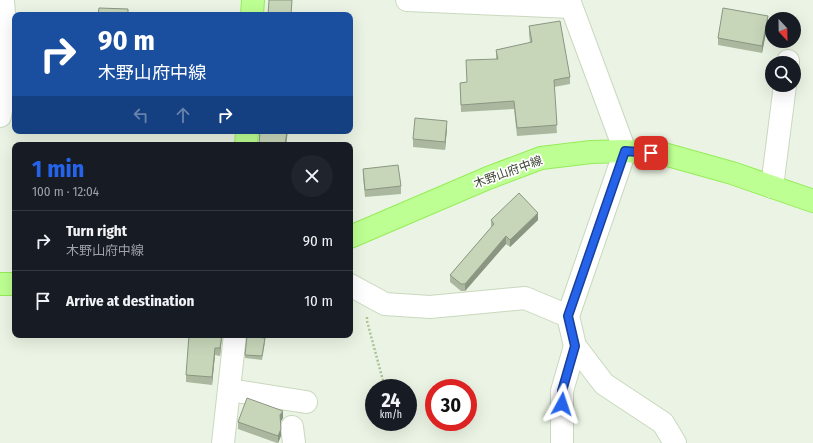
<!DOCTYPE html>
<meta charset="utf-8">
<style>
:root{--surface:#171b24;--page:#20242c;--text:#f1f3f6;--muted:#9ea1a6;--line:#363941;--accent:#2563eb}
body{margin:0;font-family:"Fira Sans Condensed","Noto Sans JP",sans-serif;background:var(--page);color:var(--text);height:100vh;display:flex;flex-direction:column;font-size:15px;white-space:nowrap}
*{box-sizing:border-box;margin:0}
p{font-size:13px;color:var(--muted)}
.icon{flex:none;width:22px;height:22px;fill:none;stroke:currentColor;stroke-width:2;stroke-linecap:round;stroke-linejoin:round}
.map{position:relative;flex:1;overflow:hidden}
.details{position:absolute;left:12px;top:142px;width:341px;height:196px;display:flex;flex-direction:column;background:var(--surface);border-radius:8px;box-shadow:0 4px 16px #0002}
.details>*{flex:none}
.guide{position:absolute;left:12px;top:12px;width:341px;height:122px;border-radius:8px;box-shadow:0 4px 16px #0002;background:#1a4fa0;color:#fff;overflow:hidden}
.needle{width:26px;rotate:158deg}
.fabs{position:absolute;left:765px;top:12px;display:grid;gap:8px}
.fabs a{display:grid;place-items:center;width:36px;height:36px;border-radius:50%;background:var(--surface);box-shadow:0 4px 16px #0002;font-size:20px}
.speed{position:absolute;left:365px;top:379px;display:flex;gap:8px;font-size:20px;font-weight:700;text-align:center}
.speed>*{display:grid;place-content:center;width:52px;height:52px;border-radius:50%;background:var(--surface);box-shadow:0 4px 16px #0002;line-height:1}
.speed small{font-size:10px;font-weight:400}
.speed .limit{border:6px solid #d22;background:#fff;color:#111}
.pin{position:absolute;display:grid;place-items:center;width:34px;height:34px;color:#fff;margin:-17px;border-radius:8px;box-shadow:0 2px 6px #0006}
.me{position:absolute;width:44px;margin:-22px;rotate:5deg;stroke-linejoin:round;filter:drop-shadow(0 0 3px #0008)}
.turn{display:flex;align-items:center;gap:14px;height:84px;padding:0 20px;font-size:18px}
.turn .icon{width:52px;height:52px;stroke-width:2.5}
.turn b{display:block;font-size:28px;line-height:34px}
.lanes{display:flex;align-items:center;height:38px;padding:0 20px;background:#0003;justify-content:center;gap:20px;direction:ltr}
.lanes .off{opacity:.35}
.round{display:grid;place-items:center;flex:none;width:42px;height:42px;border-radius:21px;background:var(--page)}
.overview{display:flex;align-items:center;justify-content:space-between;height:68px;padding:0 20px}
h1{font-size:24px;font-weight:700;line-height:30px;color:var(--accent)}
ul{padding:0;list-style:none}
li{display:flex;align-items:center;gap:12px;height:60px;padding:0 20px;border-top:1px solid var(--line)}
li div{flex:1}
li b{display:block;font-size:15px}
li em{font-style:normal}
.map>svg:first-child{display:block}
.lines{fill:none;stroke-linecap:round;stroke-linejoin:round}
.minor-casing{stroke:#c9d8bd;stroke-width:24}
.major-casing{stroke:#95ed59;stroke-width:24}
.path{stroke:#abc396;stroke-width:2.5;stroke-dasharray:2 2;stroke-linecap:butt}
.minor{stroke:#fff;stroke-width:22}
.major{stroke:#bdff92;stroke-width:22}
.wall{fill:#abb89f}
.shaded-wall{fill:#8b9682}
.building{fill:#c7d6b9;stroke:#8b9682}
.route-casing{stroke:#184099;stroke-width:10}
.route{stroke:#2563eb;stroke-width:7}
.labels{text-anchor:middle;dominant-baseline:central;stroke-width:3.5;stroke-linejoin:round;paint-order:stroke}
.street-label{font-size:12px;fill:#3d4634;stroke:#fff}
</style>
<div class="map">
<svg width="813" height="443" viewBox="0 0 813 443">
<rect width="100%" height="100%" fill="#ebf4e4"/>
<g class="lines">
<defs>
<g id="minor">
<polyline points="407,0 571,7"/>
<polyline points="569,0 625,151 568,316 575,346 604,384 663,423 675,443"/>
<polyline points="788,63 788,61"/>
<polyline points="0,116 8,66 3,0"/>
<polyline points="772,187 785,85"/>
<polyline points="350,285 385,304 430,307 525,298 568,316"/>
<polyline points="229,390 306,402"/>
<polyline points="292,427 294,443"/>
<polyline points="223,443 235,335"/>
<polyline points="562,443 562,391 575,346"/>
</g>
<g id="major">
<polyline points="252,15 253,0"/>
<polyline points="246,145 247,131"/>
<polyline points="350,237 488,178 541,158 591,152 625,151 664,154 732,173 813,201"/>
<polyline points="0,284 15,284"/>
</g>
</defs>
<use href="#minor" class="minor-casing"/>
<use href="#major" class="major-casing"/>
<polyline class="path" points="367,317 367,321 385,388"/>
<use href="#minor" class="minor"/>
<use href="#major" class="major"/>
</g>
<g class="wall">
<polygon points="768,23 762,53 718,45 718,38"/>
<polygon points="529,26 570,77 570,84 554,87 557,133 517,136 514,109 461,112 460,83 467,82 496,59 496,50 530,43 529,34"/>
<polygon points="447,128 445,150 413,147 413,139"/>
<polygon points="363,169 401,186 401,194 365,197 363,176"/>
<polygon points="491,220 538,220 510,247 506,244 465,291 461,291 450,282 450,275 491,228"/>
<polygon points="222,335 220,356 215,355 212,385 186,382 186,375"/>
<polygon points="265,342 262,360 245,358 245,355"/>
<polygon points="283,418 280,422 281,436 278,443 277,443 238,429 238,422"/>
</g>
<g class="shaded-wall">
<polygon points="768,16 768,23 762,53 762,46"/>
<polygon points="447,121 447,128 445,150 445,142"/>
<polygon points="287,131 288,131 286,145 285,145"/>
<polygon points="538,213 538,220 510,247 510,240"/>
<polygon points="506,236 506,244 465,291 465,284"/>
<polygon points="222,335 220,356 220,348"/>
<polygon points="215,348 215,355 212,385 212,377"/>
<polygon points="283,411 283,418 280,423 280,415"/>
<polygon points="281,429 281,436 278,443 278,436"/>
</g>
<g class="building">
<polygon points="269,0 292,0 291,15 268,15"/>
<polygon points="99,8 128,9 128,15 98,15"/>
<polygon points="723,8 768,16 762,46 718,38"/>
<polygon points="560,21 570,77 554,80 557,125 517,128 514,101 461,105 460,83 467,82 466,60 498,59 496,50 532,42 529,26"/>
<polygon points="415,118 447,121 445,142 413,139"/>
<polygon points="260,131 287,131 285,145 259,145"/>
<polygon points="398,165 401,186 365,190 363,169"/>
<polygon points="519,193 538,213 510,240 506,236 465,284 461,284 450,275 494,224 491,220"/>
<polygon points="189,335 222,335 220,348 215,348 212,377 186,375"/>
<polygon points="247,336 265,338 262,356 245,355"/>
<polygon points="247,398 283,411 280,415 281,429 278,436 238,422"/>
</g>
<g class="lines">
<defs>
<polyline id="route" points="562,404 562,391 575,346 568,316 625,151 651,153"/>
</defs>
<use href="#route" class="route-casing"/>
<use href="#route" class="route"/>
</g>
<g class="labels">
<g class="street-label">
<text transform="translate(508 172) rotate(-20)">木野山府中線</text>
</g>
</g>
</svg>
<div class="fabs">
<a><svg class="needle" viewBox="-14 -14 28 28"><path d="M0-13l5 13h-10z" fill="#e53935"/><path d="M0 13l5-13h-10z" fill="#9ea1a6"/></svg></a>
<a><svg class="icon" aria-label="search" viewBox="0 0 24 24"><circle cx="10" cy="10" r="6"/><path d="M15 15l6 6"/></svg></a>
</div>
<div class="speed"><div>24<small>km/h</small></div><div class="limit">30</div></div>
<div class="pin" style="left:651px;top:153px;background:#d93025"><svg class="icon" aria-label="arrive" viewBox="0 0 24 24"><path d="M6 21V4h12l-3 4 3 4H6"/></svg></div>
<svg class="me" style="left:562px;top:404px" viewBox="-20 -20 40 40"><path d="M0-17L14 15 0 8-14 15z" fill="#2563eb" stroke="#fff" stroke-width="4"/></svg>
<div class="guide">
<div class="turn"><svg class="icon" aria-label="right" viewBox="0 0 24 24"><path d="M7 20v-9h11M14 6l5 5-5 5"/></svg><div><b>90 m</b>木野山府中線</div></div>
<div class="lanes"><svg class="icon off" aria-label="left" viewBox="0 0 24 24"><path d="M17 20v-9H6M10 6l-5 5 5 5"/></svg><svg class="icon off" aria-label="ahead" viewBox="0 0 24 24"><path d="M12 20V5M6 11l6-6 6 6"/></svg><svg class="icon" aria-label="right" viewBox="0 0 24 24"><path d="M7 20v-9h11M14 6l5 5-5 5"/></svg></div>
</div>
<section class="details">
<div class="overview"><div><h1>1 min</h1><p>100 m · 12:04</p></div><a class="round"><svg class="icon" aria-label="close" viewBox="0 0 24 24"><path d="M6 6l12 12M18 6L6 18"/></svg></a></div>
<ul>
<li><svg class="icon" aria-label="right" viewBox="0 0 24 24"><path d="M7 20v-9h11M14 6l5 5-5 5"/></svg><div><b>Turn right</b><p>木野山府中線</p></div><em>90 m</em></li>
<li><svg class="icon" aria-label="arrive" viewBox="0 0 24 24"><path d="M6 21V4h12l-3 4 3 4H6"/></svg><div><b>Arrive at destination</b></div><em>10 m</em></li>
</ul>
</section>
</div>
